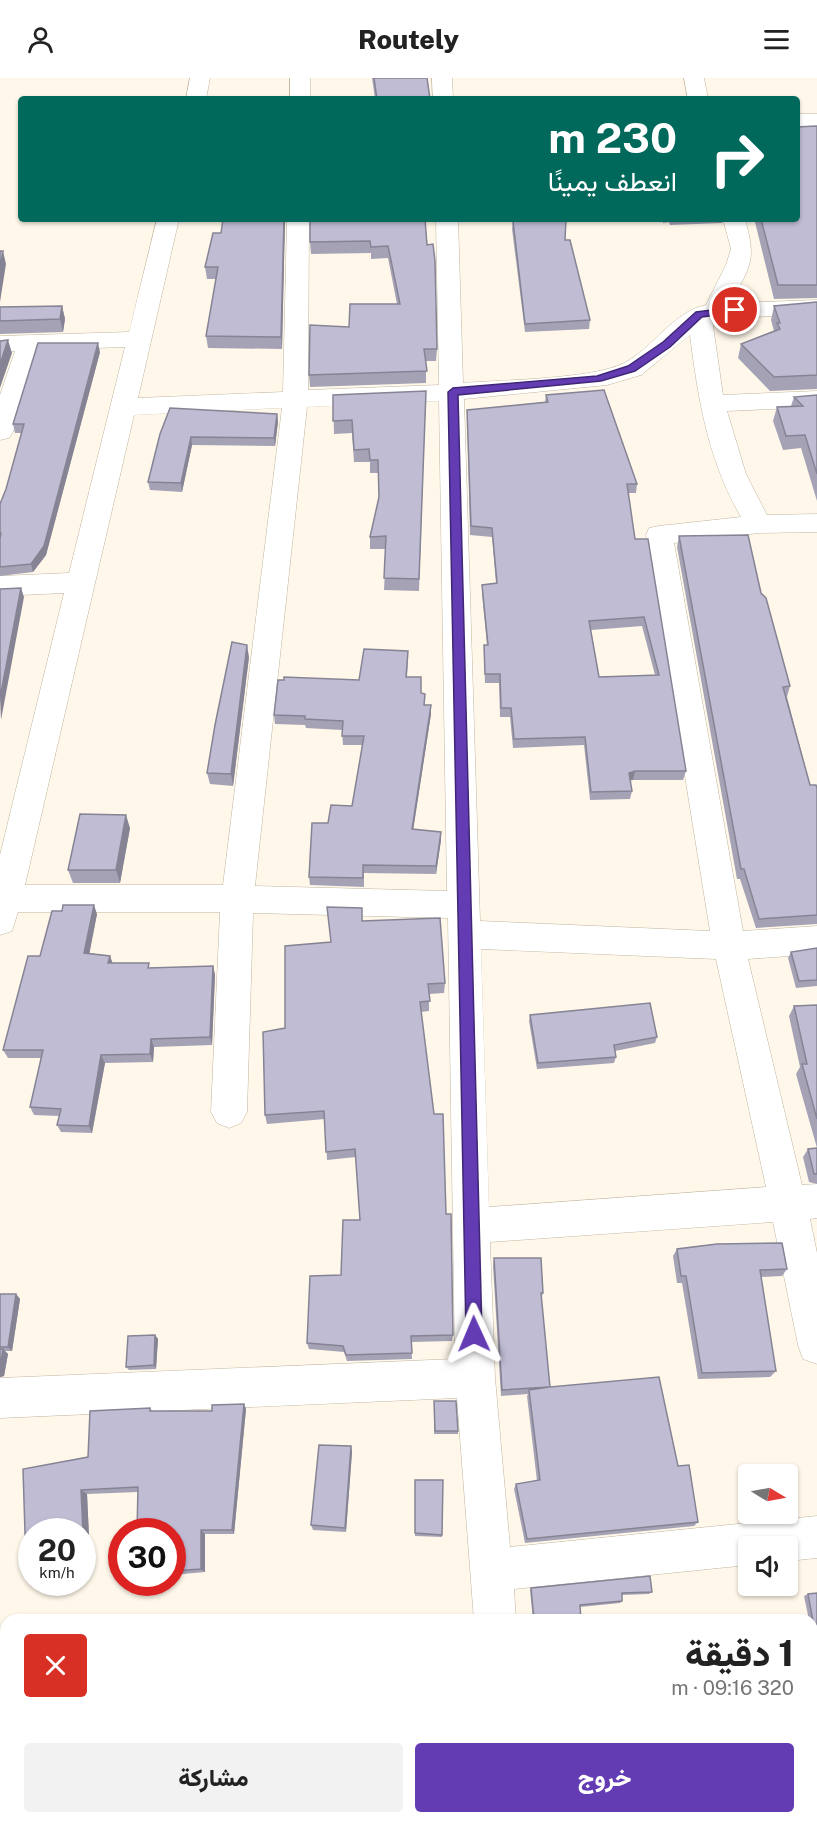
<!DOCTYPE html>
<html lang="ar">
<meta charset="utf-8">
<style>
:root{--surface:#fff;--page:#f2f2f2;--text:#222;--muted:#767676;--accent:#633cb4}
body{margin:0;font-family:"Public Sans",Vazirmatn,sans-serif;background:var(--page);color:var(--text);direction:rtl;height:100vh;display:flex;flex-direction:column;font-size:22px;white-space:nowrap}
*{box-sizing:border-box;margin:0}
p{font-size:20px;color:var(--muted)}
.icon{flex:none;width:33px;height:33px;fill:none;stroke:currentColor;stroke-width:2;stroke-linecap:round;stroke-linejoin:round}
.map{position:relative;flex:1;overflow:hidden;direction:ltr}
.details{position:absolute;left:0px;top:1536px;width:818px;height:210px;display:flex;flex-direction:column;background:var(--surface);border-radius:18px 18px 0 0;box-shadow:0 2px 4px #0004;direction:rtl}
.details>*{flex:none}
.top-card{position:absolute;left:18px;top:18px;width:782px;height:126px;border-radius:6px;box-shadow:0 2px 4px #0004;direction:rtl;background:#00695c;color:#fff;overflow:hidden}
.needle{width:39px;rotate:100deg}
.controls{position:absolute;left:738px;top:1386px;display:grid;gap:12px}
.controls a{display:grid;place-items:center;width:60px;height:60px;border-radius:6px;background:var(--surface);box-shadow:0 2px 4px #0004;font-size:30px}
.speed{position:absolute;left:18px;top:1440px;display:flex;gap:12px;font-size:30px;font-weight:700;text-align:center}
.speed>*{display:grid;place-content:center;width:78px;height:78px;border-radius:50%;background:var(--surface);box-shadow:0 2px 4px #0004;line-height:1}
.speed small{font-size:15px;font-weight:400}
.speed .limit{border:9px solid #d22;background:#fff;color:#111}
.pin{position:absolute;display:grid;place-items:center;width:51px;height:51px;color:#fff;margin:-26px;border:3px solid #fff;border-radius:50%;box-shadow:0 2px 6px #0007}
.me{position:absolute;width:66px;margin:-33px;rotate:359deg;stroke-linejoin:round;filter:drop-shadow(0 0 4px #0008)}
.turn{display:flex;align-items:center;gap:21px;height:126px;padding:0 24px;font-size:27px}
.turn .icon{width:78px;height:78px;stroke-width:2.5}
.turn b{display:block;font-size:42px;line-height:51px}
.round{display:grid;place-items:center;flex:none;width:63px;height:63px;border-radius:6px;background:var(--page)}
.head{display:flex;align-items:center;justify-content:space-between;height:102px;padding:0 24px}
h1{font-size:36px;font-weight:800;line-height:45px}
.primary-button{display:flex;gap:12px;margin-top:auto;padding:12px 24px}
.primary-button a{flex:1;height:69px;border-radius:6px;background:var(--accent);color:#fff;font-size:24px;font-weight:800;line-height:69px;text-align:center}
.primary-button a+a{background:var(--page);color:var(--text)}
header{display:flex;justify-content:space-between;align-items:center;height:78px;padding:0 24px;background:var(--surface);font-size:27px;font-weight:800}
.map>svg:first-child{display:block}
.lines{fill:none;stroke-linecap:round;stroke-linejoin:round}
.minor-casing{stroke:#bfb49e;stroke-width:1}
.minor{fill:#fff;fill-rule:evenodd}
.wall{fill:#a5a2b6;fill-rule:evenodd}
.shaded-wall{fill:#868494}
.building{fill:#c0bcd4;stroke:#868494;stroke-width:1.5;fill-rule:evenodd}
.route{fill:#633cb4;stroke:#402775;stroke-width:1.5}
</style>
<header><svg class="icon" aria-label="menu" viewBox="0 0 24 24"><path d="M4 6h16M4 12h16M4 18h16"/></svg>Routely<svg class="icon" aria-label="person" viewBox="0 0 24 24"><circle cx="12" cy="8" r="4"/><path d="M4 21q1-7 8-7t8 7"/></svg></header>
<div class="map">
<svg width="817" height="1746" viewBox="0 0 817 1746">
<rect width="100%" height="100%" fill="#fff8ea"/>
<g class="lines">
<defs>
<g id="minor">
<polygon points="190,0 210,0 206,21 186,21"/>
<rect x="290" y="0" width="20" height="21"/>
<polygon points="432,0 452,0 453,21 433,21"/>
<polygon points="684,0 704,0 708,21 688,21"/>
<rect x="796" y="36" width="21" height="12"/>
<path d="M157 141H179L138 320 283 314 287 141H309L308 312 439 307 436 141H458L463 305C501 302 594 301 624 285 653 270 674 233 706 227L726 187 731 171 723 141H745C757 184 750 187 731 225L817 222V236L712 241 723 317 817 313V329L727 333 746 396 767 437 817 436V454L759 455 674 465 743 853 817 848V876L748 881 802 1107 817 1106V1140L810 1141 817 1175V1286L803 1281 798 1267 773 1144 490 1164 495 1300 510 1469 817 1438V1480L788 1483V1468H748V1487L514 1511 516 1542H474L457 1320 0 1340V1300L455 1281 448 840 253 835 247 1034 241 1045 229 1050 217 1045 211 1034 220 834H18L12 853 0 857V777L64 515 0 518V498L69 495 125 269 39 272 13 354 9 360 0 362V317L15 273 0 274V258L129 254ZM690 257C698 321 708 382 741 439L659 448 649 450 646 457 710 853 480 843 464 321 607 307 641 297ZM439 323 447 813 255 808 307 329ZM282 330 223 807H25L134 337ZM481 871 716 881 766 1109 489 1129Z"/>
<rect x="206" y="1740" width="46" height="6"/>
<rect x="476" y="1740" width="46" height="6"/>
</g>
</defs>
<use href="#minor" class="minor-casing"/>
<use href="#minor" class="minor"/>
</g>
<g class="wall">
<polygon points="372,0 427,0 430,21 375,21"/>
<polygon points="817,48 817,220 774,221 755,144 748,144 747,141 796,141"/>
<polygon points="223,141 285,141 282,271 208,270 206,258 216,201 207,201 205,189 221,155"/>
<polygon points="425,141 437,271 436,283 426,283 426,305 310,309 309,297 349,249 397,226 388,180 371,181 371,175 311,176 310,164"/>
<polygon points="663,141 723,141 722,145 670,147 669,144 663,145"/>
<polygon points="513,143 590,242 589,251 525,254 512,151"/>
<polygon points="817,224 817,311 770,313 738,280 741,266 774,253 771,242 774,228"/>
<polygon points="62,228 65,241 63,254 0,256 0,229"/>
<polygon points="100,274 46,477 33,494 0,498 0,426 6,411 22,355 15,355 13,346"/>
<polygon points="426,313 419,513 384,512 386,471 370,471 370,459 379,420 378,395 370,395 370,384 354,384 352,355 334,356 333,317"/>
<path d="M546 317 637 406 636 415H628L635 461 686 693 683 702H630L632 713 630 721 590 722 584 667 513 670 510 639H500L499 605H485L484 576V567H487L482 516V507L496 505 492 459 470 457 467 332 545 324ZM642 548 655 597 599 599 591 552Z"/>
<polygon points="817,317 817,423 801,370 783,372 773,343 777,329 791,328 794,319"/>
<polygon points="277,336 278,344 275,368 192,367 182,414 150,412 148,404 160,356"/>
<polygon points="679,458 761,515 790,608 787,619 810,707 817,710 817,846 756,850 740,801 737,801 677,469"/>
<polygon points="249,579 233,708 210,706 207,695"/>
<polygon points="408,583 407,599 421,615 425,627 431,627 431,636 413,751 441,754 441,762 436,796 364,795 364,809 310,807 309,799 328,745 352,728 363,667 343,667 342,652 306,650 305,647 275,646 274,637"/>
<polygon points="130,750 120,805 73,805 68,792"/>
<polygon points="97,836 89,875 110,878 112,885 150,890 213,888 215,897 212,967 154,969 153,984 105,985 92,1055 61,1054 57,1047 59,1038 34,1037 30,1029 42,980 8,980 3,972"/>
<polygon points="363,843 445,905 444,915 429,916 429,933 421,934 446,1136 453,1257 452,1263 411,1264 412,1281 347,1283 344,1274 309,1271 307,1265 341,1197 360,1142 356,1079 327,1082 325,1041 267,1046 265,1037 285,950 331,864"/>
<polygon points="817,870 817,908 796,910 788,880 791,874"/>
<polygon points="817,927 817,1106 809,1104 803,1079 808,1071 817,1070 796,996 800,989 789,938 794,928"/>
<polygon points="530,937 657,959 655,965 615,973 616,979 614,985 537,991 529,943"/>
<polygon points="677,1171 787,1191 782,1198 761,1199 776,1293 770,1299 698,1301 682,1205 677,1205 673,1178"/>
<polygon points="494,1180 543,1215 541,1221 550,1309 678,1388 698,1444 694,1448 525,1465 514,1411 516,1406 537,1403 527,1318 528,1316 501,1318 493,1188"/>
<polygon points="0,1216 16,1216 20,1221 12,1273 5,1273 8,1276 4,1298 0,1299"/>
<polygon points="155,1257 158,1261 156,1291 129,1292 126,1289"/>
<polygon points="434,1323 458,1353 458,1356 434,1356"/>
<polygon points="244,1326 246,1331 234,1456 205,1456 205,1494 172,1497 172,1454 137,1454 138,1414 87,1416 90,1479 82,1480 82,1454 32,1454 32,1489 26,1486 23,1391 88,1379 90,1333 150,1330 152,1333 212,1333 212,1327"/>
<polygon points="351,1368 352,1374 346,1454 313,1452 311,1447"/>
<polygon points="415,1402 442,1457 442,1459 415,1458"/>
<polygon points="531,1510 652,1514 649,1516 622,1517 622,1523 620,1525 580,1529 581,1542 533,1542 530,1512"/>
<polygon points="817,1515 817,1590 812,1559 812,1542 809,1542 804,1518 808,1516"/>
</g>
<g class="shaded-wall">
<polygon points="284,141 285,141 282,271 281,259"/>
<polygon points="3,173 6,186 0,224 0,190"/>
<polygon points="62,228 65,241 63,254 60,241"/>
<polygon points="8,262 12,275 0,310 0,286"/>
<polygon points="98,265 100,274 46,477 33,494 31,486"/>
<polygon points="277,336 278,344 275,368 274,360"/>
<polygon points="191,359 192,367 182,414 181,405"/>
<polygon points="21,510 24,519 1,642 0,620"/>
<polygon points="247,567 249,579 233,708 231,696"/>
<polygon points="431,627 431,636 412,760 412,751"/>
<polygon points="635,693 633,702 628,703 629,695"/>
<polygon points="126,737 130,750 120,805 116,792"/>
<polygon points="441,754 441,762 436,796 436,788"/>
<polygon points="94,827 97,836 88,883 84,875"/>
<polygon points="110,878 113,886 108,885"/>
<polygon points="213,888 215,897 212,967 210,959"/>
<polygon points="151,961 154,969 153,984 150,976"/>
<polygon points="101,977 105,985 92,1055 89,1048"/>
<polygon points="16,1216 20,1221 12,1273 8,1269"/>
<polygon points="155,1257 158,1261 156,1291 154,1287"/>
<polygon points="3,1271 8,1276 4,1298 0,1299 0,1290"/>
<polygon points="244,1326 246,1331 234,1456 232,1452"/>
<polygon points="351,1368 352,1374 346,1454 345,1450"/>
<polygon points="81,1412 87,1416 90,1479 84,1475"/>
<polygon points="201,1452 205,1456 205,1494 201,1491"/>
<polygon points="0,1736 5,1736 4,1746 0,1746"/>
</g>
<g class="building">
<polygon points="374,0 427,0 430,21 377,21"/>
<polygon points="817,48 817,207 778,207 761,141 796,141 796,49"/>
<polygon points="223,141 284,141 281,259 206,258 218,189 205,189 213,155 221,155"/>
<polygon points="310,141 425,141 427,167 433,166 435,183 437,271 424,271 427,293 309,297 310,247 349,249 350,226 400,226 388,168 371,169 370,163 310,164"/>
<polygon points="555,141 566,141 565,162 570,162 590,242 525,246 513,143"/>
<polygon points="0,173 3,173 0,190"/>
<polygon points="817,224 817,297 774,299 741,266 780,251 777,245 780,245 774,228"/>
<polygon points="62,228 60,241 0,243 0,229"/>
<polygon points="8,262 0,286 0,263"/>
<polygon points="38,265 98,265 44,468 31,486 0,489 0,461 1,455 0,455 0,426 6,411 24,346 13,346"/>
<path d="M604 312 637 406H627L635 461H648L686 693H635L629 695 632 713 591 714 585 659 514 661 511 630H501L500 596H485L484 567H488L482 507 497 505 492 450 471 448 467 332 548 324 546 317ZM644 539 659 597 599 599 589 543Z"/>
<polygon points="426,313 419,501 384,500 386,458 370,459 379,419 378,382 370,382 369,371 354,372 352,342 333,343 333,317"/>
<polygon points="817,317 817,396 805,357 786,358 777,329 803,328 794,319"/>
<polygon points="170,330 277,336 274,360 191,359 181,405 148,404 160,356"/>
<polygon points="748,457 761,515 766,520 790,608 783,609 810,707 816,707 817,710 817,837 759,841 744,791 741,791 679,458"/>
<polygon points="21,510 0,620 0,511"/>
<polygon points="232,564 247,567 231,696 207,695 215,647"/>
<polygon points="364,571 408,573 406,599 421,599 421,615 425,616 424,627 431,627 412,751 441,754 436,788 363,787 363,800 309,799 312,745 328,745 331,727 352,728 364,658 342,658 343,643 305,641 305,638 274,637 278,602 284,602 284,599 359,602"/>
<polygon points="80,736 126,737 116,792 68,792"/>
<polygon points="63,827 94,827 84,875 110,878 108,885 149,885 148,890 213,888 210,959 151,961 150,976 101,977 89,1048 57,1047 61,1031 30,1029 43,972 3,972 28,878 40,878 52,833 62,833"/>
<polygon points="327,829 362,830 362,843 440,840 445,905 428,906 430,923 420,924 434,1036 443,1036 446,1136 451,1136 453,1257 411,1258 412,1275 346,1277 343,1268 307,1265 310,1198 341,1197 343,1142 360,1142 355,1071 326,1074 324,1033 265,1037 263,954 285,950 285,868 331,864"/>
<polygon points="817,870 817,902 799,903 791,874"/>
<polygon points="650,925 657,959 614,967 616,979 538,985 530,937"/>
<polygon points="817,927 817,1041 802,986 807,986 794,928"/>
<polygon points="817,1070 817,1096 814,1096 808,1071"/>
<polygon points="782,1165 787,1191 760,1192 776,1293 702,1295 686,1198 681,1198 677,1171 717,1166"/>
<polygon points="494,1180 541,1180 543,1215 541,1215 550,1309 659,1299 678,1388 689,1387 698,1444 527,1461 516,1406 540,1402 529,1312 549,1309 502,1312"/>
<polygon points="0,1216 16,1216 8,1269 0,1269"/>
<polygon points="155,1257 154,1287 126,1289 128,1258"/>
<polygon points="0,1271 3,1271 0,1290"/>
<polygon points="434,1323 456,1323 458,1353 435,1353"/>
<polygon points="244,1326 232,1452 201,1452 201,1491 172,1493 172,1454 137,1454 138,1409 81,1412 84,1475 82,1475 82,1454 32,1454 32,1485 26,1486 23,1391 88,1379 90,1333 150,1330 150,1333 212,1333 212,1327"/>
<polygon points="319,1367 351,1368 345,1450 311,1447"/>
<polygon points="415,1402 443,1402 442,1457 415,1455"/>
<polygon points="650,1498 652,1514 622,1515 622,1523 580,1527 581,1542 534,1542 531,1510"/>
<polygon points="817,1515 817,1565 808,1516"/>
<rect x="812" y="1609" width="5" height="40"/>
<polygon points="812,1670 817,1699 817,1713 812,1714"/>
<polygon points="251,1740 308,1740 308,1744 294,1745 294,1746 251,1746"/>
<rect x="534" y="1740" width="34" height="6"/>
</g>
<polygon class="route" points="735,229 740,232 739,234 702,239 670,269 635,293 601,303 458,317 482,1256 480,1262 474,1264 469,1262 466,1256 448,314 453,310 597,298 628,288 663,264 696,234"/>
</svg>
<div class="controls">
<a><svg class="needle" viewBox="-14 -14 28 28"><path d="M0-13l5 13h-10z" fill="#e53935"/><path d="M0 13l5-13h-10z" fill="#767676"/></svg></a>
<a><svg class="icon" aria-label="sound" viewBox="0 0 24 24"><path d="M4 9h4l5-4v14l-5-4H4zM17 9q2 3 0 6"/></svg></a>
</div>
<div class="speed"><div>20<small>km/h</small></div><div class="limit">30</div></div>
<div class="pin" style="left:735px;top:232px;background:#d93025"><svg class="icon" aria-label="arrive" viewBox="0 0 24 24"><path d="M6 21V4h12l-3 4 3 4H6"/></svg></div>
<svg class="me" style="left:474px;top:1256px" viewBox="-20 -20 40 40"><path d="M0-17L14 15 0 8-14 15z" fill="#633cb4" stroke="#fff" stroke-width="4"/></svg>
<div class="top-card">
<div class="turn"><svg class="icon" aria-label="right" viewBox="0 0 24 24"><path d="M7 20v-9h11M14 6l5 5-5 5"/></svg><div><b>230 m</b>انعطف يمينًا</div></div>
</div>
<section class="details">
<div class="head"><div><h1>1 دقيقة</h1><p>320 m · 09:16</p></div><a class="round" style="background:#d93025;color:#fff"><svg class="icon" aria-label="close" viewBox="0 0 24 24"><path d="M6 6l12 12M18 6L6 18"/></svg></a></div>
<div class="primary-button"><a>خروج</a><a>مشاركة</a></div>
</section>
</div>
